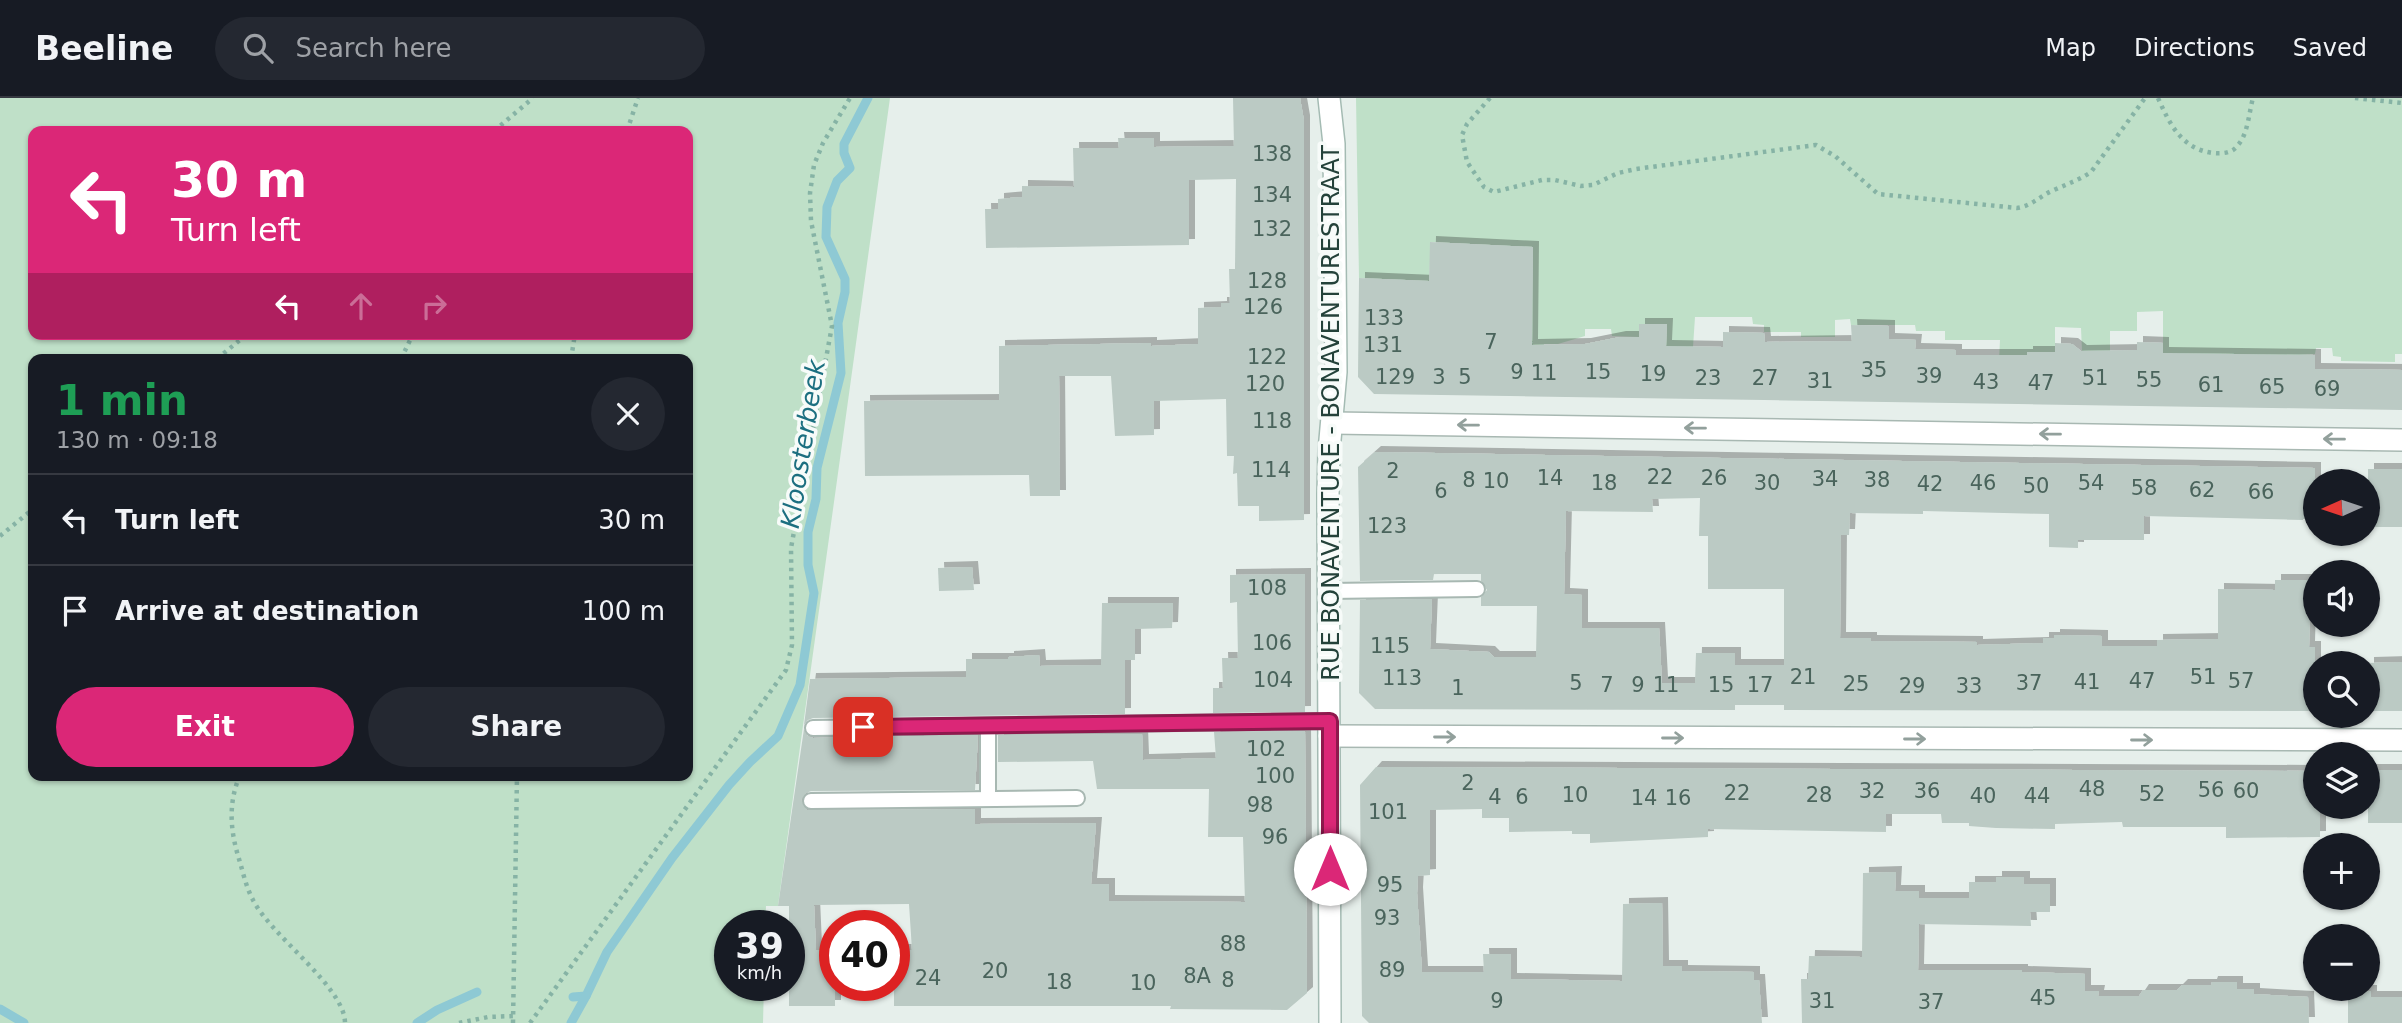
<!DOCTYPE html>
<meta charset="utf-8">
<style>
:root{--surface:#171b24;--page:#242831;--text:#f1f3f6;--muted:#9ea1a6;--line:#363941;--accent:#db2777}
body{margin:0;font-family:"DejaVu Sans",sans-serif;background:var(--page);color:var(--text);height:100vh;display:flex;flex-direction:column;font-size:26px;white-space:nowrap}
*{box-sizing:border-box;margin:0}
p{font-size:23px;color:var(--muted)}
.icon{flex:none;width:38px;height:38px;fill:none;stroke:currentColor;stroke-width:2;stroke-linecap:round;stroke-linejoin:round}
.map{position:relative;flex:1;overflow:hidden}
.details{position:absolute;left:28px;top:256px;width:665px;height:427px;display:flex;flex-direction:column;background:var(--surface);border-radius:14px;box-shadow:0 2px 5px #0004}
.details>*{flex:none}
.hud{position:absolute;left:28px;top:28px;width:665px;height:214px;border-radius:14px;box-shadow:0 2px 5px #0004;background:#db2777;color:#fff;overflow:hidden}
.needle{width:46px;rotate:267deg}
.controls{position:absolute;left:2303px;top:371px;display:grid;gap:14px}
.controls a{display:grid;place-items:center;width:77px;height:77px;border-radius:50%;background:var(--surface);box-shadow:0 2px 5px #0004;font-size:35px}
.speed{position:absolute;left:714px;top:812px;display:flex;gap:14px;font-size:35px;font-weight:700;text-align:center}
.speed>*{display:grid;place-content:center;width:91px;height:91px;border-radius:50%;background:var(--surface);box-shadow:0 2px 5px #0004;line-height:1}
.speed small{font-size:18px;font-weight:400}
.speed .limit{border:10px solid #d22;background:#fff;color:#111}
.pin{position:absolute;display:grid;place-items:center;width:60px;height:60px;color:#fff;margin:-30px;border-radius:14px;box-shadow:0 4px 10px #0006}
.me{position:absolute;width:77px;margin:-38px;rotate:0deg;stroke-linejoin:round;filter:drop-shadow(0 0 5px #0008)}
.turn{display:flex;align-items:center;gap:24px;height:147px;padding:0 28px;font-size:32px}
.turn .icon{width:91px;height:91px;stroke-width:2.5}
.turn b{display:block;font-size:49px;line-height:60px}
.lanes{display:flex;align-items:center;height:66px;padding:0 28px;background:#0003;justify-content:center;gap:35px;direction:ltr}
.lanes .off{opacity:.35}
.round{display:grid;place-items:center;flex:none;width:74px;height:74px;border-radius:37px;background:var(--page)}
.overview{display:flex;align-items:center;justify-content:space-between;height:119px;padding:0 28px}
h1{font-size:42px;font-weight:700;line-height:52px;color:#1e9e55}
.action{display:flex;gap:14px;margin-top:auto;padding:14px 28px}
.action a{flex:1;height:80px;border-radius:42px;background:var(--accent);color:#fff;font-size:28px;font-weight:700;line-height:80px;text-align:center}
.action a+a{background:var(--page);color:var(--text)}
ul{padding:0;list-style:none}
li{display:flex;align-items:center;gap:21px;height:91px;padding:0 28px;border-top:2px solid var(--line)}
li div{flex:1}
li b{display:block;font-size:26px}
li em{font-style:normal}
header{display:flex;align-items:center;gap:42px;box-sizing:border-box;height:98px;padding:0 35px;background:var(--surface);border-bottom:2px solid var(--line)}
header strong{font-size:33px}
nav{display:flex;gap:38px;margin-inline-start:auto;font-size:24px}
.search{width:490px;height:63px;background:var(--page);display:flex;align-items:center;gap:18px;box-sizing:border-box;padding:0 24px;border-radius:38px;color:var(--muted);font-size:26px}
.map>svg:first-child{display:block}
.green{fill:#bfe0c8;fill-rule:evenodd}
.lines{fill:none;stroke-linecap:round;stroke-linejoin:round}
.stream{stroke:#8ec9d4;stroke-width:9}
.building{fill:#bbcac4;fill-rule:evenodd;filter:url(#shadow)}
.lane-casing{stroke:#a8b8b2;stroke-width:18}
.street-casing{stroke:#a8b8b2;stroke-width:24}
.secondary-casing{stroke:#a4bbb3;stroke-width:24}
.path{stroke:#86b3a5;stroke-width:4.5;stroke-dasharray:3.5 5;stroke-linecap:butt}
.lane{stroke:#fff;stroke-width:14}
.street{stroke:#fff;stroke-width:21}
.secondary{stroke:#fff;stroke-width:21}
.oneway{stroke:#92a09c}
.route-casing{stroke:#8e194d;stroke-width:18}
.route{stroke:#db2777;stroke-width:12}
.labels{text-anchor:middle;dominant-baseline:central;stroke-width:7;stroke-linejoin:round;paint-order:stroke}
.number-label{font-size:21px;fill:#4a645c}
.street-label{font-size:24px;fill:#24423a;stroke:#f7fbf9}
.water-label{font-size:26px;font-style:italic;fill:#1c6f80;stroke:#f7fbf9}
</style>
<header>
<strong>Beeline</strong>
<div class="search"><svg class="icon" aria-label="search" viewBox="0 0 24 24"><circle cx="10" cy="10" r="6"/><path d="M15 15l6 6"/></svg>Search here</div>
<nav><a>Map</a><a>Directions</a><a>Saved</a></nav>
</header>
<div class="map">
<svg width="2402" height="925" viewBox="0 0 2402 925">
<defs>
<filter id="shadow"><feDropShadow dx="6" dy="-6" stdDeviation="0" flood-color="#0004"/></filter>
</defs>
<rect width="100%" height="100%" fill="#e6efeb"/>
<g class="green">
<path d="M0 0H890L778 808H766L765 828H730V887H764L763 925H0ZM33 33H688V236H33ZM33 261H688V677H33Z"/>
<polygon points="1356,0 2402,0 2402,256 2395,256 2395,264 2341,263 2341,259 2333,258 2332,250 2316,250 2315,256 2298,257 2298,267 2163,255 2163,213 2137,214 2137,233 2110,233 2110,253 2082,253 2081,230 2055,229 2055,254 2028,254 2027,263 1999,262 2000,242 1945,242 1945,233 1916,233 1915,227 1851,227 1850,221 1835,222 1835,239 1801,239 1801,234 1764,234 1764,227 1753,226 1752,219 1695,219 1693,249 1666,252 1667,226 1640,226 1639,239 1612,238 1611,231 1585,231 1585,238 1558,246 1544,246 1543,251 1531,251 1533,149 1431,144 1429,183 1359,180"/>
</g>
<g class="lines">
<g class="stream">
<polyline points="573,899 586,898 607,854 672,760 729,687 750,664 778,638 800,587 814,495 808,467 808,434 816,401 817,370 841,275 838,225 845,194 845,181 826,139 827,109 837,83 850,70 844,55 844,46 868,0"/>
<polyline points="0,911 24,925"/>
<polyline points="417,925 437,912 477,894"/>
<polyline points="571,925 586,898"/>
</g>
</g>
<g class="building">
<polygon points="1233,0 1300,0 1304,23 1304,422 1259,423 1259,408 1238,408 1237,375 1233,376 1234,358 1227,358 1226,301 1154,303 1154,337 1115,338 1111,278 1059,278 1060,398 1030,398 1029,377 865,378 864,303 999,302 999,248 1151,245 1151,248 1198,246 1198,210 1221,209 1221,205 1230,205 1229,171 1235,171 1236,81 1189,82 1189,147 986,150 985,111 998,111 998,101 1022,99 1022,88 1074,89 1073,50 1119,50 1118,40 1154,40 1154,49 1234,48"/>
<polygon points="1430,144 1533,149 1532,247 1585,246 1620,239 1639,239 1639,226 1667,226 1666,248 1723,249 1723,234 1764,235 1765,244 1852,243 1851,227 1889,228 1889,241 1916,242 1915,251 1956,252 1956,257 2027,257 2027,254 2055,254 2055,245 2072,246 2081,253 2137,252 2137,244 2163,245 2163,255 2315,257 2315,271 2402,272 2402,312 1374,296 1358,279 1359,180 1429,183"/>
<path d="M1375 354 2315 370V410H2309V421H2303V422L2144 418V442H2078V450L2049 449V416L1923 413V416L1850 415 1849 437H1841L1840 540H1871V543L1977 544V547L2043 545V540H2054V537L2102 538V548H2157V542L2218 541V491L2275 492V482H2311L2309 549H2315V613L1784 612V607H1735V612L1375 611 1359 595 1360 502 1432 501 1430 551 1489 554 1494 559H1536L1537 508H1481V499L1487 492 1481 483V476H1434L1433 482 1360 483 1358 369ZM1700 400 1699 438H1708V491H1784V567H1735V555H1696L1695 585H1662L1659 530H1582V497L1564 496 1566 413 1653 414 1652 401Z"/>
<rect x="2368" y="371" width="34" height="58"/>
<polygon points="972,469 974,492 939,493 938,470"/>
<polygon points="1305,476 1305,614 1213,615 1213,590 1223,590 1222,560 1238,560 1237,504 1230,505 1230,477"/>
<polygon points="1102,505 1173,505 1172,530 1135,531 1135,562 1125,562 1125,616 813,620 808,622 804,627 810,581 966,579 966,561 1008,561 1008,559 1039,557 1040,568 1101,567"/>
<polygon points="2402,564 2402,613 2368,613 2368,565"/>
<polygon points="804,631 808,638 813,640 978,637 975,692 811,693 806,695 801,702 807,712 975,711 975,726 1096,725 1091,786 1109,786 1109,803 1245,804 1243,739 1208,739 1209,691 1097,691 1093,663 998,664 998,637 1142,636 1143,662 1216,660 1214,634 1305,633 1307,895 1287,912 1170,911 1171,908 894,908 894,852 912,852 909,806 814,807 816,852 835,853 835,908 789,908 789,808 778,808"/>
<polygon points="1376,669 2315,673 2315,709 2320,709 2320,739 2226,740 2226,729 2123,729 2122,724 2055,726 2055,731 1996,730 1969,728 1969,725 1942,725 1941,716 1886,716 1886,734 1708,731 1708,739 1590,745 1590,736 1572,736 1572,733 1509,734 1509,720 1482,720 1482,711 1430,712 1430,777 1418,778 1417,795 1422,874 1484,874 1483,856 1511,856 1511,881 1622,883 1623,806 1662,805 1663,868 1682,868 1682,873 1754,874 1754,882 1759,882 1762,925 1369,925 1362,918 1360,687"/>
<rect x="2368" y="672" width="34" height="53"/>
<polygon points="1896,774 1895,793 1919,793 1919,800 1969,800 1969,784 1996,784 1996,779 2024,779 2024,786 2050,786 2050,814 2030,814 2031,828 1919,826 1918,872 2022,872 2022,874 2085,876 2085,893 2099,893 2098,898 2139,898 2143,892 2177,892 2182,887 2211,887 2212,884 2237,884 2237,891 2254,891 2254,896 2308,899 2309,925 1802,925 1801,881 1808,881 1809,858 1862,859 1863,775"/>
<polygon points="2348,893 2371,893 2371,899 2402,899 2402,925 2348,925"/>
</g>
<g class="lines">
<defs>
<g id="lane">
<polyline points="1329,493 1477,491"/>
<polyline points="988,628 988,701"/>
<polyline points="813,630 1330,623"/>
<polyline points="811,703 1077,700"/>
</g>
<g id="street">
<polyline points="1333,325 2402,342"/>
<polyline points="1329,638 2402,642"/>
</g>
<polyline id="secondary" points="1329,0 1334,46 1336,274 1329,353 1328,396 1330,925"/>
</defs>
<use href="#lane" class="lane-casing"/>
<use href="#street" class="street-casing"/>
<use href="#secondary" class="secondary-casing"/>
<g class="path">
<path d="M1490 0 1467 26 1462 37 1467 64 1484 89 1494 94 1542 82H1555L1581 88 1593 87 1618 75 1636 71 1816 47 1835 58 1878 96 2017 110C2032 108 2041 97 2054 92 2067 86 2079 82 2091 74L2145 0"/>
<path d="M2158 0C2170 27 2182 51 2213 55 2222 56 2233 55 2238 47 2248 36 2249 14 2253 0"/>
<polyline points="2355,0 2402,5"/>
<polyline points="494,33 533,0"/>
<polyline points="627,33 638,0"/>
<polyline points="217,261 247,236"/>
<polyline points="401,261 413,236"/>
<polyline points="571,261 575,236"/>
<polyline points="0,438 33,411"/>
<path d="M240 677C228 705 230 732 239 761 243 774 246 789 253 802 271 838 345 889 345 925"/>
<polyline points="459,925 488,919 514,918"/>
<polyline points="513,925 517,677"/>
<polyline points="530,925 786,572 792,547 791,450 832,228 811,123 810,95 814,67 823,45 850,0"/>
</g>
<use href="#lane" class="lane"/>
<use href="#street" class="street"/>
<use href="#secondary" class="secondary"/>
</g>
<defs><path id="oneway-shaft" d="M-6 0H5M1.5-3L5.5 0L1.5 3" fill="none" stroke-width="1.6" stroke-linecap="round" stroke-linejoin="round" transform="scale(1.75)"/></defs>
<g class="oneway">
<use href="#oneway-shaft" transform="translate(1468 327) rotate(-179)"/>
<use href="#oneway-shaft" transform="translate(1695 330) rotate(-179)"/>
<use href="#oneway-shaft" transform="translate(2050 336) rotate(-179)"/>
<use href="#oneway-shaft" transform="translate(2334 341) rotate(-179)"/>
<use href="#oneway-shaft" transform="translate(1445 639)"/>
<use href="#oneway-shaft" transform="translate(1673 640)"/>
<use href="#oneway-shaft" transform="translate(1915 641)"/>
<use href="#oneway-shaft" transform="translate(2142 642)"/>
</g>
<g class="lines">
<defs>
<polyline id="route" points="863,629 1330,623 1330,771"/>
</defs>
<use href="#route" class="route-casing"/>
<use href="#route" class="route"/>
</g>
<g class="labels">
<g class="number-label">
<text x="1272" y="56">138</text>
<text x="1272" y="97">134</text>
<text x="1272" y="131">132</text>
<text x="1267" y="183">128</text>
<text x="1263" y="209">126</text>
<text x="1384" y="220">133</text>
<text x="1491" y="244">7</text>
<text x="1383" y="247">131</text>
<text x="1267" y="259">122</text>
<text x="1874" y="272">35</text>
<text x="1517" y="274">9</text>
<text x="1598" y="274">15</text>
<text x="1544" y="275">11</text>
<text x="1653" y="276">19</text>
<text x="1929" y="278">39</text>
<text x="1395" y="279">129</text>
<text x="1439" y="279">3</text>
<text x="1465" y="279">5</text>
<text x="1708" y="280">23</text>
<text x="1765" y="280">27</text>
<text x="2095" y="280">51</text>
<text x="2149" y="282">55</text>
<text x="1820" y="283">31</text>
<text x="1986" y="284">43</text>
<text x="2041" y="285">47</text>
<text x="1265" y="286">120</text>
<text x="2211" y="287">61</text>
<text x="2272" y="289">65</text>
<text x="2327" y="291">69</text>
<text x="1272" y="323">118</text>
<text x="1271" y="372">114</text>
<text x="1393" y="373">2</text>
<text x="1660" y="379">22</text>
<text x="1550" y="380">14</text>
<text x="1714" y="380">26</text>
<text x="1825" y="381">34</text>
<text x="1469" y="382">8</text>
<text x="1877" y="382">38</text>
<text x="1496" y="383">10</text>
<text x="1604" y="385">18</text>
<text x="1767" y="385">30</text>
<text x="1983" y="385">46</text>
<text x="2091" y="385">54</text>
<text x="1930" y="386">42</text>
<text x="2036" y="388">50</text>
<text x="2144" y="390">58</text>
<text x="2202" y="392">62</text>
<text x="1441" y="393">6</text>
<text x="2261" y="394">66</text>
<text x="1387" y="428">123</text>
<text x="1267" y="490">108</text>
<text x="1272" y="545">106</text>
<text x="1390" y="548">115</text>
<text x="1803" y="579">21</text>
<text x="2203" y="579">51</text>
<text x="1402" y="580">113</text>
<text x="1273" y="582">104</text>
<text x="2142" y="583">47</text>
<text x="2241" y="583">57</text>
<text x="2087" y="584">41</text>
<text x="1576" y="585">5</text>
<text x="2029" y="585">37</text>
<text x="1856" y="586">25</text>
<text x="1607" y="587">7</text>
<text x="1638" y="587">9</text>
<text x="1666" y="587">11</text>
<text x="1721" y="587">15</text>
<text x="1760" y="587">17</text>
<text x="1912" y="588">29</text>
<text x="1969" y="588">33</text>
<text x="1458" y="590">1</text>
<text x="1266" y="651">102</text>
<text x="1275" y="678">100</text>
<text x="1468" y="685">2</text>
<text x="2092" y="691">48</text>
<text x="2211" y="692">56</text>
<text x="1872" y="693">32</text>
<text x="1927" y="693">36</text>
<text x="2246" y="693">60</text>
<text x="1737" y="695">22</text>
<text x="2152" y="696">52</text>
<text x="1575" y="697">10</text>
<text x="1819" y="697">28</text>
<text x="1983" y="698">40</text>
<text x="2037" y="698">44</text>
<text x="1495" y="699">4</text>
<text x="1522" y="699">6</text>
<text x="1644" y="700">14</text>
<text x="1678" y="700">16</text>
<text x="1260" y="707">98</text>
<text x="1388" y="714">101</text>
<text x="1275" y="739">96</text>
<text x="1390" y="787">95</text>
<text x="1387" y="820">93</text>
<text x="1233" y="846">88</text>
<text x="1392" y="872">89</text>
<text x="995" y="873">20</text>
<text x="1197" y="878">8A</text>
<text x="928" y="880">24</text>
<text x="1228" y="882">8</text>
<text x="1059" y="884">18</text>
<text x="1143" y="885">10</text>
<text x="2043" y="900">45</text>
<text x="1497" y="903">9</text>
<text x="1822" y="903">31</text>
<text x="1931" y="904">37</text>
</g>
<g class="street-label">
<text transform="translate(1331 315) rotate(-90)">RUE BONAVENTURE - BONAVENTURESTRAAT</text>
</g>
<g class="water-label">
<text transform="translate(803 346) rotate(-81)">Kloosterbeek</text>
</g>
</g>
</svg>
<div class="controls">
<a><svg class="needle" viewBox="-14 -14 28 28"><path d="M0-13l5 13h-10z" fill="#e53935"/><path d="M0 13l5-13h-10z" fill="#9ea1a6"/></svg></a>
<a><svg class="icon" aria-label="sound" viewBox="0 0 24 24"><path d="M4 9h4l5-4v14l-5-4H4zM17 9q2 3 0 6"/></svg></a>
<a><svg class="icon" aria-label="search" viewBox="0 0 24 24"><circle cx="10" cy="10" r="6"/><path d="M15 15l6 6"/></svg></a>
<a><svg class="icon" aria-label="layers" viewBox="0 0 24 24"><path d="M12 4l9 5-9 5-9-5zM3 14l9 5 9-5"/></svg></a>
<a>+</a>
<a>−</a>
</div>
<div class="speed"><div>39<small>km/h</small></div><div class="limit">40</div></div>
<div class="pin" style="left:863px;top:629px;background:#d93025"><svg class="icon" aria-label="arrive" viewBox="0 0 24 24"><path d="M6 21V4h12l-3 4 3 4H6"/></svg></div>
<svg class="me" style="left:1330px;top:771px" viewBox="-20 -20 40 40"><circle r="19" fill="#fff"/><path d="M0-13L10 11 0 6-10 11z" fill="#db2777"/></svg>
<div class="hud">
<div class="turn"><svg class="icon" aria-label="left" viewBox="0 0 24 24"><path d="M17 20v-9H6M10 6l-5 5 5 5"/></svg><div><b>30 m</b>Turn left</div></div>
<div class="lanes"><svg class="icon" aria-label="left" viewBox="0 0 24 24"><path d="M17 20v-9H6M10 6l-5 5 5 5"/></svg><svg class="icon off" aria-label="ahead" viewBox="0 0 24 24"><path d="M12 20V5M6 11l6-6 6 6"/></svg><svg class="icon off" aria-label="right" viewBox="0 0 24 24"><path d="M7 20v-9h11M14 6l5 5-5 5"/></svg></div>
</div>
<section class="details">
<div class="overview"><div><h1>1 min</h1><p>130 m · 09:18</p></div><a class="round"><svg class="icon" aria-label="close" viewBox="0 0 24 24"><path d="M6 6l12 12M18 6L6 18"/></svg></a></div>
<ul>
<li><svg class="icon" aria-label="left" viewBox="0 0 24 24"><path d="M17 20v-9H6M10 6l-5 5 5 5"/></svg><div><b>Turn left</b></div><em>30 m</em></li>
<li><svg class="icon" aria-label="arrive" viewBox="0 0 24 24"><path d="M6 21V4h12l-3 4 3 4H6"/></svg><div><b>Arrive at destination</b></div><em>100 m</em></li>
</ul>
<div class="action"><a>Exit</a><a>Share</a></div>
</section>
</div>
